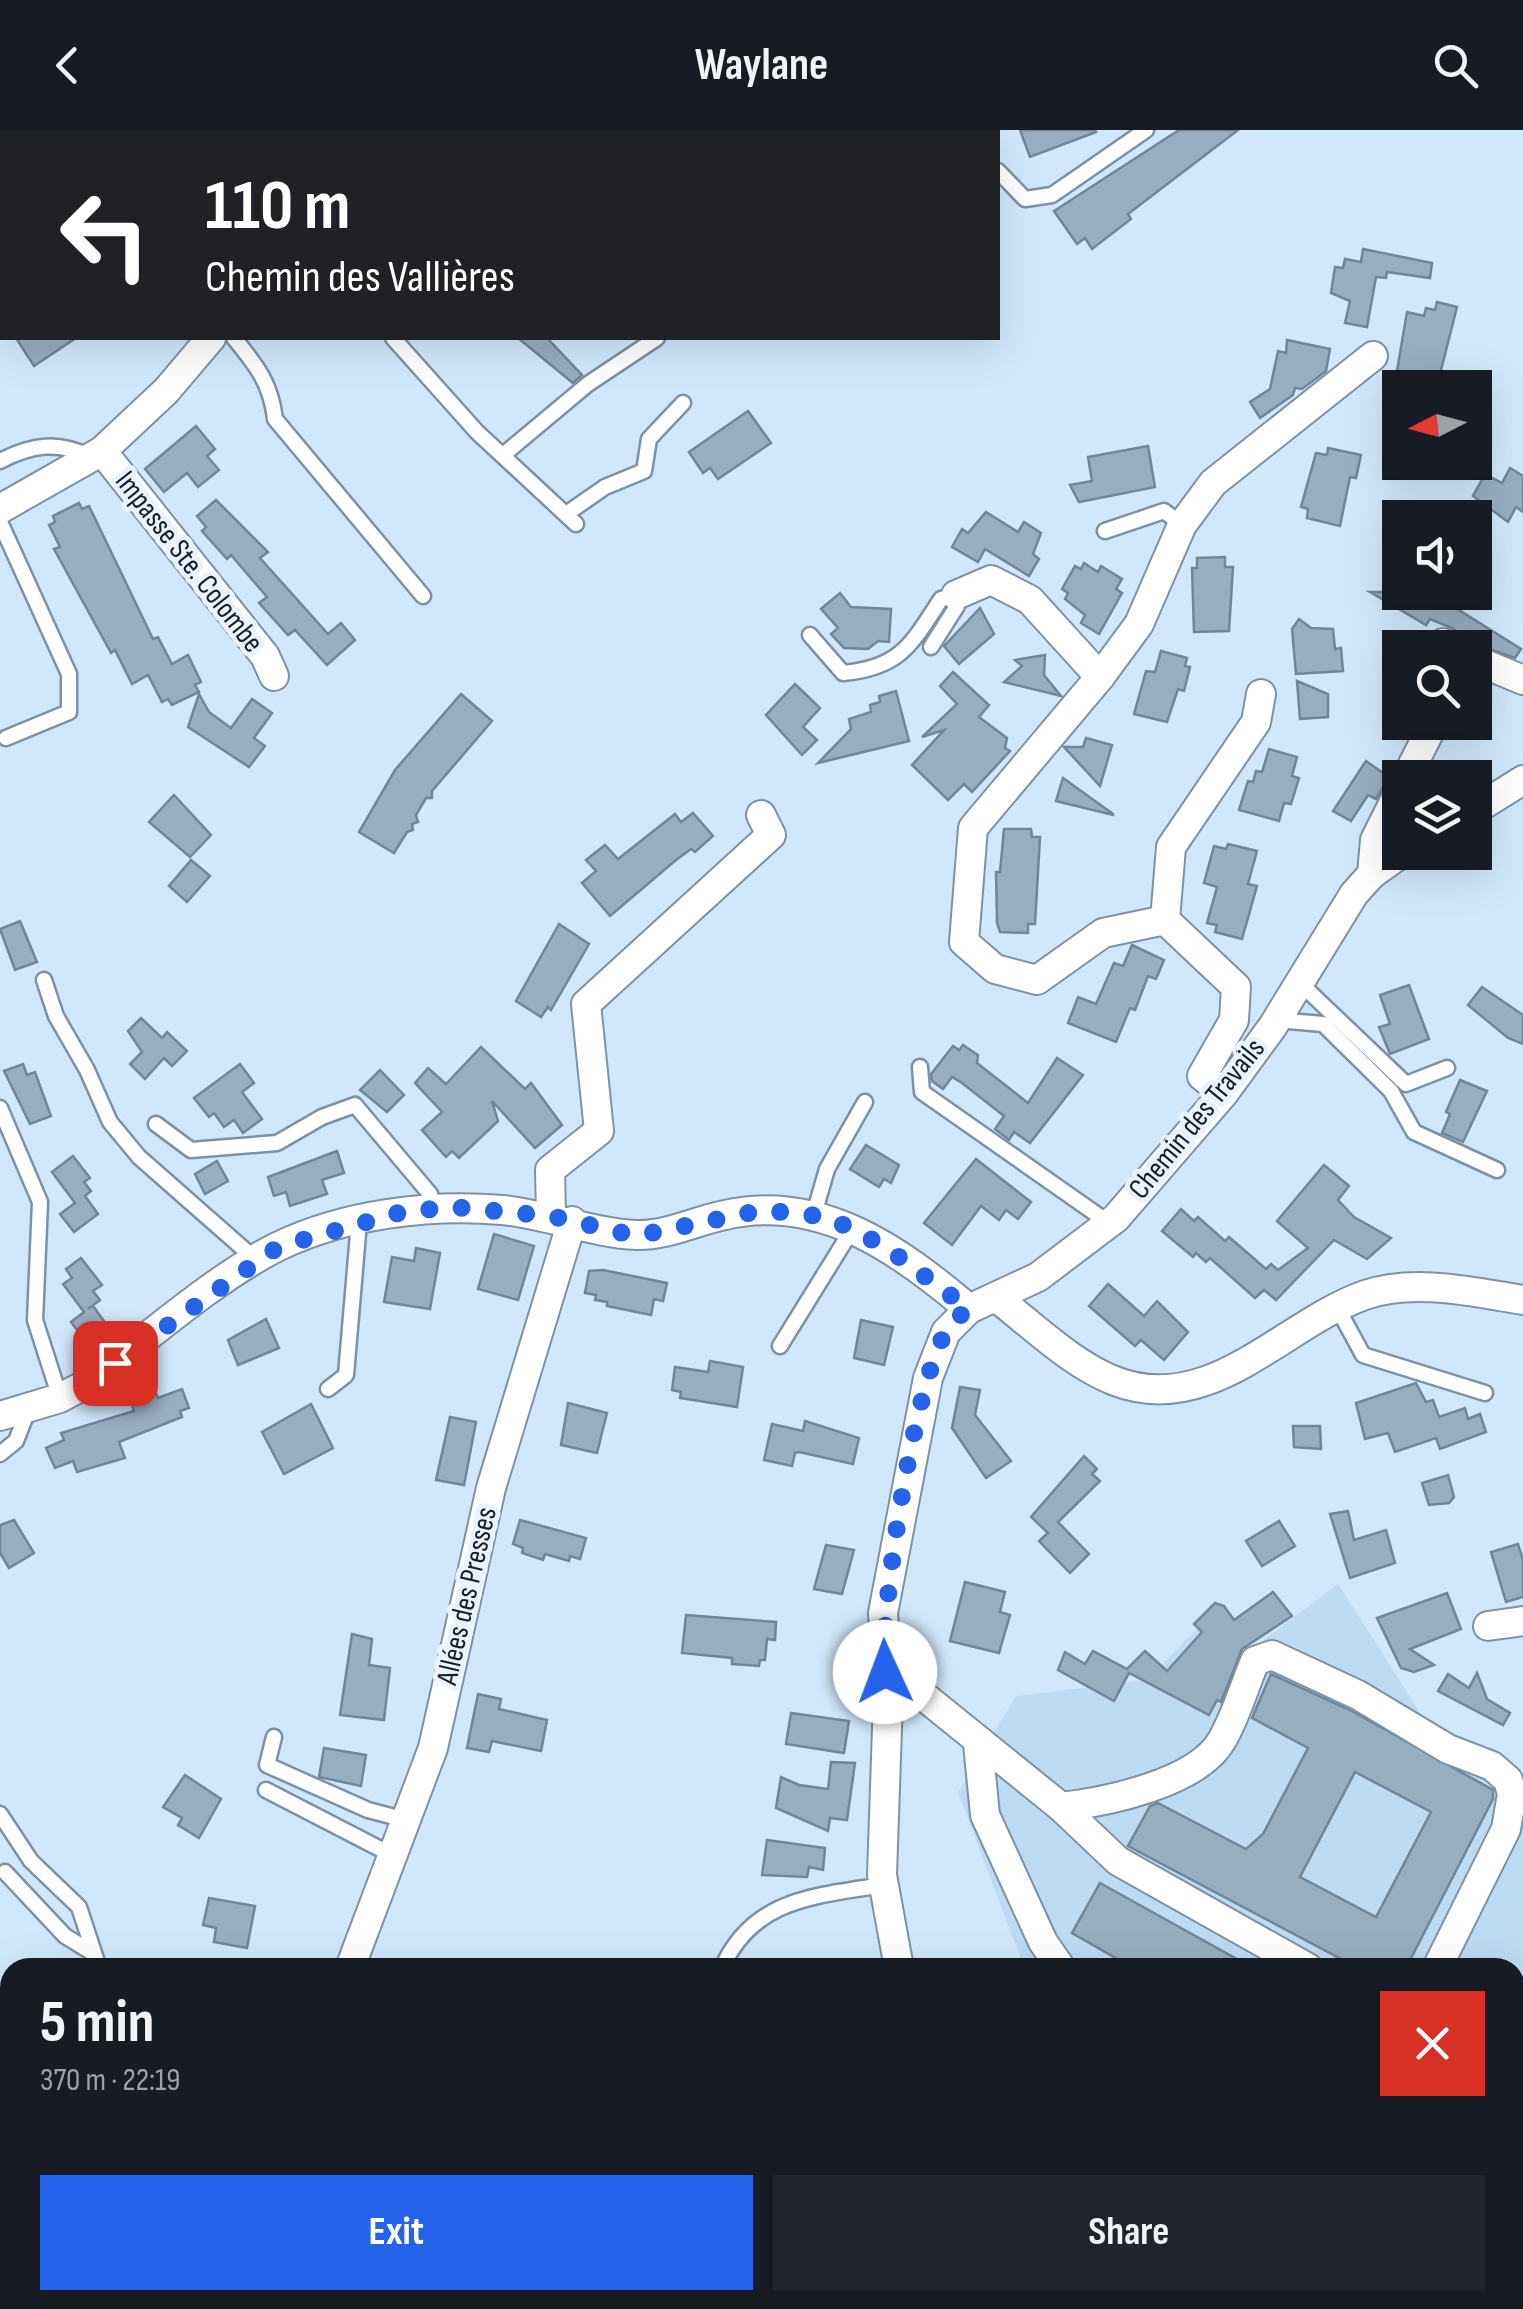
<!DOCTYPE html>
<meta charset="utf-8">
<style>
:root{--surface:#171b24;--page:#20242c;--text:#f1f3f6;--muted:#9ea1a6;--accent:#2563eb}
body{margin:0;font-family:"Sofia Sans Condensed",sans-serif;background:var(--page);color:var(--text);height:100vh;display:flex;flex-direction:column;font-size:38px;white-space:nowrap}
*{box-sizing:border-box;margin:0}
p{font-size:32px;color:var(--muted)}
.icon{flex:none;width:55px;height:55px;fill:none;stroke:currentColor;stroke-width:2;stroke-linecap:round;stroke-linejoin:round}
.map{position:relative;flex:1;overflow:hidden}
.drawer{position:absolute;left:0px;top:1828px;width:1525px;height:352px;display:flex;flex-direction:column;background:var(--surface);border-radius:30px 30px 0 0;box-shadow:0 10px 40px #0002}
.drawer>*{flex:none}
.top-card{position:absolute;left:0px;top:0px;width:1000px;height:210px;box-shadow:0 10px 40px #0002;background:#202124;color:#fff;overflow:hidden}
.needle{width:65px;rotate:264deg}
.tools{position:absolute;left:1382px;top:240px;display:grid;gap:20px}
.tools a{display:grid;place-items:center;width:110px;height:110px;border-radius:0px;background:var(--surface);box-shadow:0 10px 40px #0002;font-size:50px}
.pin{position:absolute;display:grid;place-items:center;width:85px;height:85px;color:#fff;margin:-42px;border-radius:20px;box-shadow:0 5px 15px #0006}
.me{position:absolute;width:110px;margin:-55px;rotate:358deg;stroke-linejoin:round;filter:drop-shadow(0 0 8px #0008)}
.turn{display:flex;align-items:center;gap:35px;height:210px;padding:0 40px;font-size:45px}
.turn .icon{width:130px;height:130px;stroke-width:2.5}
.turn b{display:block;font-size:70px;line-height:85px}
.round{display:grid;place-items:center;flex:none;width:105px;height:105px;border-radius:0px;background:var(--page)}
.headline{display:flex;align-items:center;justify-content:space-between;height:170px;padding:0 40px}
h1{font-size:60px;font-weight:700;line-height:75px}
.primary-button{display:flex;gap:20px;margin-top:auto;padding:20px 40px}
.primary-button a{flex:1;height:115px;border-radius:0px;background:var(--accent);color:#fff;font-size:40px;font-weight:700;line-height:115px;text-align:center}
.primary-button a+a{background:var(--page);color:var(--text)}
header{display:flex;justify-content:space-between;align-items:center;height:130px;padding:0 40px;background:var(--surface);font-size:45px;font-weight:700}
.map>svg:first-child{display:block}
.built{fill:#bedbf4}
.building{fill:#98aec1;stroke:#718698;stroke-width:2.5;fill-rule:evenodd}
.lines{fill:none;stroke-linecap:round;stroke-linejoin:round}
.lane-casing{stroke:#7d93a5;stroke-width:19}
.street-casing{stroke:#7d93a5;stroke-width:32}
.lane{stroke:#fff;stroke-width:14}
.street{stroke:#fff;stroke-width:28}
.route{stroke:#2563eb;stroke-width:18;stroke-dasharray:0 32.4}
.labels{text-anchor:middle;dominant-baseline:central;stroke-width:10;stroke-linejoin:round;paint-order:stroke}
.street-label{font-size:30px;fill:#172027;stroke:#eaf3fc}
</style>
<header><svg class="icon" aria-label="back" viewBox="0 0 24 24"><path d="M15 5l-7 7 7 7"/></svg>Waylane<svg class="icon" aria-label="search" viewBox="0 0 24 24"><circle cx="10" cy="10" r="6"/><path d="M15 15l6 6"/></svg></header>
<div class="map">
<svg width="1523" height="2179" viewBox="0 0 1523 2179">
<rect width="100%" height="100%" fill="#d1e8fc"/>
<polygon class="built" points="1338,1454 1430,1598 1475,1613 1523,1645 1523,1973 1515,1983 1515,1838 1024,1837 958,1662 1016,1566 1147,1550 1222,1473 1253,1518"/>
<g class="building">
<polygon points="1020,0 1095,0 1096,2 1030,27"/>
<polygon points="1179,0 1238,0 1128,84 1131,89 1092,119 1085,108 1077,114 1054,81"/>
<polygon points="1363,119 1432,133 1430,148 1387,142 1386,148 1376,147 1367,197 1345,193 1350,171 1331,163 1335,137 1343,138 1345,129 1361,132"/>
<polygon points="1437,172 1457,177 1440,244 1435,243 1432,258 1398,258 1400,248 1396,247 1407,182 1424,186 1426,178 1435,180"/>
<polygon points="16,208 76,208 34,236"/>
<polygon points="518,208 547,208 582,245 573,253"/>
<polygon points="1287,210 1330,219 1326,241 1302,259 1295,258 1293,265 1260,288 1250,272 1270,259 1278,221 1286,223"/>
<polygon points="748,281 771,313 718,349 710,338 703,343 689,322"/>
<polygon points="196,296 215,319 207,326 219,340 198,357 187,343 164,362 145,339"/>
<polygon points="1148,316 1155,357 1079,372 1070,355 1092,351 1088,327"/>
<polygon points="1328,318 1361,325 1356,348 1350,347 1340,396 1307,388 1308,379 1301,377 1316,323 1327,325"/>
<polygon points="1510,338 1523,346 1523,382 1516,377 1508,392 1473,366 1485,344 1502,353"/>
<polygon points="216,370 268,422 260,428 328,504 341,493 355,510 327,535 295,500 288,505 259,473 267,467 231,425 227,429 202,401 206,397 197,386"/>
<polygon points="79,373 82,379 89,376 153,509 158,507 172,534 188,525 201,552 195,555 199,562 172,575 168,569 162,572 148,545 132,554 115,520 111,523 54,419 60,417 49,395 55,392 53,386"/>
<polygon points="986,382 1018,402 1024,392 1041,403 1033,424 1039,429 1029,446 985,419 978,432 952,417 962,399 968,403"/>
<polygon points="1225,427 1225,437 1233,437 1229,501 1194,502 1192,438 1197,438 1197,428"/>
<polygon points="1084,433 1098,442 1101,436 1122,449 1116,459 1122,463 1099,504 1081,493 1085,485 1065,469 1068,463 1062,459 1075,436 1081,439"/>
<polygon points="1370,462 1430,462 1521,519 1515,528 1472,513 1452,498 1430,489 1426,495"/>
<polygon points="840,463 851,477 891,479 889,512 878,511 868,519 844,518 831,504 838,498 821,479"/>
<polygon points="980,478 994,504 959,534 944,516"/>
<polygon points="1299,489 1311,498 1333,499 1335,519 1341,518 1343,541 1296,544 1292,499"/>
<polygon points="1161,521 1187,528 1185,536 1190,537 1184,561 1178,559 1167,592 1134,584 1146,541 1155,542"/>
<polygon points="1045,525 1044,545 1061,566 1004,552 1022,536 1015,530"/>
<polygon points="953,542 989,575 979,587 1007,608 1005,618 1010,621 972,662 964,654 948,670 912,635 944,600 922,607 957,574 940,556"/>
<polygon points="1297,551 1328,564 1328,587 1300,589"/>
<polygon points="795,554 820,578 803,597 817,610 802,625 766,585"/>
<polygon points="896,561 909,611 818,633 851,599 849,589 871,582 870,575 880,572 879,566"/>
<polygon points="199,564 209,582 231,598 252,569 272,583 254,608 265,616 249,637 188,597"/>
<polygon points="461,564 492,591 432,661 432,668 426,668 416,685 418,692 412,694 413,700 407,702 394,723 359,702 395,640"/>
<polygon points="1086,608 1112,615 1100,656 1064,617 1083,617"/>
<polygon points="1269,619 1297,627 1292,646 1299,648 1291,674 1284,673 1279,691 1239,680 1248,651 1253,652 1256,641 1262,642"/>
<polygon points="1366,631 1389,647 1376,669 1368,665 1351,691 1333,681"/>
<polygon points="1063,648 1113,684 1113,685 1056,671"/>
<polygon points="174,665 211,705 190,727 149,692"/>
<polygon points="693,683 713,706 695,722 691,719 676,730 610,786 582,753 596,741 586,730 605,715 618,729 675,684 681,692"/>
<polygon points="1004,699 1031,699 1032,707 1040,707 1035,794 1028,794 1028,803 1000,802 997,793 996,742 1000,742"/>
<polygon points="1228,714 1257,721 1248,754 1257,756 1242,809 1215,802 1217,795 1207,793 1217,757 1204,753 1214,716 1226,719"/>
<polygon points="191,730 210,746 187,772 169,756"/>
<polygon points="20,791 37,832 15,840 0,799"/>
<polygon points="559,794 589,814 551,880 548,877 541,887 516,871"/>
<polygon points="1132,815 1164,830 1156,849 1148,846 1135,880 1130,878 1116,912 1068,893 1078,867 1096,874 1114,833 1123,836"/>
<polygon points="1409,855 1429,909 1390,924 1379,897 1390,894 1380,865"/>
<polygon points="1482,857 1523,885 1523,914 1508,908 1468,875"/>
<polygon points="141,888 162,908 167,902 187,921 172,936 164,928 145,949 130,934 142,922 128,901"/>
<polygon points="963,915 978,925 977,933 1028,973 1057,928 1083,945 1030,1013 1014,1002 1009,1010 995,999 1004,986 962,953 952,947 943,959 932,951 931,944 953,916 959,920"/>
<polygon points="481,917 525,959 531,953 562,995 535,1018 492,971 498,991 459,1028 452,1021 446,1027 422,1000 442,982 415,953 428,938 446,954"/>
<polygon points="23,934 27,945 35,942 51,986 30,994 4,941"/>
<polygon points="240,934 254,953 242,962 262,989 243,1003 234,990 224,997 214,983 209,987 194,968"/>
<polygon points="380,940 404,965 387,982 360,960"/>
<polygon points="1460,950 1487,961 1463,1012 1442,1003 1450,984 1446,982"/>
<polygon points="866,1015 899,1035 891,1053 884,1049 879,1057 850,1039"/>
<polygon points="337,1021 344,1043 322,1050 327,1064 290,1076 286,1062 274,1066 268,1047"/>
<polygon points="73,1026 90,1048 84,1052 91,1061 85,1066 98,1084 74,1102 60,1084 75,1073 52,1042"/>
<polygon points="976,1029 1031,1072 1018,1089 1006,1080 999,1090 981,1076 952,1115 924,1093"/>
<polygon points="217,1031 228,1051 205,1064 195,1044"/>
<polygon points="1324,1035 1349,1056 1338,1070 1354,1087 1391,1108 1367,1129 1334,1110 1276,1170 1264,1160 1255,1168 1210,1128 1206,1132 1196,1123 1193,1127 1162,1101 1181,1079 1194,1091 1198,1087 1225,1111 1229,1107 1266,1139 1271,1134 1278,1140 1308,1118 1277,1091"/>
<polygon points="494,1104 534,1116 518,1170 478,1159"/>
<polygon points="416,1118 440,1123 430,1179 384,1172 392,1127 414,1131"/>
<polygon points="81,1128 102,1155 93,1161 100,1170 88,1179 93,1176 109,1198 88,1214 71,1192 84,1182 63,1154 72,1148 66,1139"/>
<polygon points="603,1140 667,1153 663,1171 654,1169 651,1185 607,1176 607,1172 595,1170 596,1165 585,1163 589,1141"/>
<polygon points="1108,1154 1144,1186 1157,1171 1188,1202 1164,1230 1141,1210 1135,1216 1089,1176"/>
<polygon points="266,1189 279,1218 238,1235 228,1210"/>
<polygon points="861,1190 893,1197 884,1235 854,1228"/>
<polygon points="710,1231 743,1237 737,1277 680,1268 681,1262 672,1260 675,1237 708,1242"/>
<polygon points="1416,1253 1426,1272 1433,1270 1439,1287 1465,1278 1468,1289 1480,1284 1486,1302 1440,1319 1436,1308 1395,1322 1388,1303 1365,1309 1356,1273"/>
<polygon points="960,1257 980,1260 975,1285 1011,1331 986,1348 952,1298"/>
<polygon points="154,1259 158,1268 182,1259 189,1278 180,1281 182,1287 119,1312 125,1328 77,1342 73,1331 55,1338 46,1318 64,1310 61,1303 134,1281 130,1270"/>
<polygon points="568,1273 607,1283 597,1323 561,1315"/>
<polygon points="311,1274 333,1318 284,1344 262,1302"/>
<polygon points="450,1287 476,1292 464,1355 436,1350"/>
<polygon points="805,1291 859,1308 853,1334 799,1322 795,1323 792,1336 764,1330 772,1294 803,1301"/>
<polygon points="1293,1296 1320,1296 1321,1319 1294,1317"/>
<polygon points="1084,1326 1097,1339 1092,1344 1100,1351 1058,1392 1089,1424 1070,1443 1039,1411 1048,1403 1031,1387"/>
<polygon points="1448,1345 1454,1367 1449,1373 1429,1375 1422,1353"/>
<polygon points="1348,1381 1354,1410 1386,1400 1395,1433 1350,1448 1330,1384"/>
<polygon points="14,1390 34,1423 9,1438 0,1423 0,1395"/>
<polygon points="520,1390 586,1408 580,1429 570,1426 569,1431 545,1424 543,1430 522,1423 523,1418 513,1414"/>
<polygon points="1279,1391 1295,1416 1262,1436 1246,1411"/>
<polygon points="1518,1414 1523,1430 1523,1467 1506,1472 1491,1422"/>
<polygon points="826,1415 854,1420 842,1464 814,1459"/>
<polygon points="965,1452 1005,1462 1000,1482 1010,1485 999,1523 950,1511"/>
<polygon points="1273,1462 1292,1486 1242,1519 1221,1572 1217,1570 1209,1585 1129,1543 1114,1571 1058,1540 1065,1522 1085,1534 1093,1521 1127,1539 1145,1521 1167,1541 1202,1502 1194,1494 1215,1473 1224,1476 1234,1490"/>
<polygon points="1447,1463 1461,1499 1410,1519 1434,1535 1414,1542 1401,1538 1377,1488"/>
<polygon points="686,1485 776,1492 775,1510 767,1509 765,1530 760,1530 759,1536 732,1534 732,1528 682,1523"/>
<polygon points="352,1504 372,1509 369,1535 390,1538 384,1590 340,1585"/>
<polygon points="1477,1543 1487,1569 1510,1583 1503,1595 1438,1561 1448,1544 1469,1558"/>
<path d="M1271 1544 1350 1580 1493 1660V1669L1406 1838H1358L1128 1716 1150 1676 1158 1673 1246 1719 1263 1704 1308 1618 1252 1588ZM1355 1642 1431 1682 1376 1787 1300 1747Z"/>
<polygon points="478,1564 501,1569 499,1579 547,1590 541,1621 492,1611 489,1622 467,1618"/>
<polygon points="791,1583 849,1591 844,1623 786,1614"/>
<polygon points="324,1618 366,1625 361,1656 319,1647"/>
<polygon points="831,1632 855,1633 847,1690 830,1688 828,1701 776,1678 781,1647 799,1655 828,1659"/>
<polygon points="185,1645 221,1669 199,1708 178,1695 182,1688 163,1677"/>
<polygon points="767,1710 825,1718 823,1740 809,1737 807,1747 762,1745"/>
<polygon points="1100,1753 1253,1838 1133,1838 1072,1803"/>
<polygon points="209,1768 255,1776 247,1818 214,1812 216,1798 203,1795"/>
</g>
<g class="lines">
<defs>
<g id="lane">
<polyline points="750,0 752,2"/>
<polyline points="968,0 970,2"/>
<polyline points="858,2 862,0"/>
<polyline points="998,41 1025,69 1052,65 1146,0"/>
<path d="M234 208C256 235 271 253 275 289L423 466"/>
<polyline points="393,208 477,302 576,394"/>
<polyline points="503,325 588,254 657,208"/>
<path d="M0 331C33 314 58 311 91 327"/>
<polyline points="566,384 605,357 644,341 649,309 683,273"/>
<polyline points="0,392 69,544 69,582 6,608"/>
<polyline points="1105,401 1164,381 1182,395"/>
<path d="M810 505 843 543C900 538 911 515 941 469L956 465 957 476 931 517"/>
<polyline points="44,850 56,886 87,940 110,992 139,1027 255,1129"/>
<polyline points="1301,854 1406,954 1447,938"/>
<polyline points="1277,890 1323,894 1391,961 1414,1002 1497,1040"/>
<polyline points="920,937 922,962 1109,1093"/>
<polyline points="0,978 40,1072 35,1190 60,1268"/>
<polyline points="156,994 191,1020 277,1013 322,987 355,975 430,1064 436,1079"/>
<polyline points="814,1084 827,1039 865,972"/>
<polyline points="1337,1177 1363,1225 1485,1263"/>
<polyline points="780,1216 853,1098"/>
<polyline points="328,1259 346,1245 359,1092"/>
<polyline points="0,1324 16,1311 28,1280"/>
<polyline points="274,1607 267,1635 368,1680 406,1690"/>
<polyline points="266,1660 392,1725"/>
<polyline points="0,1684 31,1731 79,1777 99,1838"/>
<polyline points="5,1742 65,1806 91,1822"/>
<path d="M722 1838C753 1768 816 1766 883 1755"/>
<polyline points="996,2179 1000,2170"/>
</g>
<g id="street">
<polyline points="373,2 376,0"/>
<polyline points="102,321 265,526 274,546"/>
<polyline points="0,379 102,321 166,261 211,208"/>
<polyline points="956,465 991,450 1030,470 1100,547"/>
<polyline points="1443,513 1451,518"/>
<polyline points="1475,530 1523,550"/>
<polyline points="1406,648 1434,593"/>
<polyline points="1475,680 1523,650"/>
<polyline points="1372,744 1375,710 1400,660"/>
<polyline points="1165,790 1171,717 1256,592 1261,564"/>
<polyline points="1224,963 1202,946 1234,890 1236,857 1165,790 1103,803 1037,850 995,839 964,812 973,698 1100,547 1139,494 1182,395 1213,353 1373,226"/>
<polyline points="551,1086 550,1040 599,1001 586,874 771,705 761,685"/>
<path d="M997 1168C1033 1196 1073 1235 1115 1251 1210 1288 1283 1194 1365 1165 1414 1148 1473 1162 1523 1170"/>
<path d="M0 1286 60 1268 88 1253C145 1210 216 1147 279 1116 346 1084 429 1074 502 1080 546 1084 596 1104 636 1105 667 1106 695 1091 725 1085 820 1063 900 1120 969 1179"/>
<polyline points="1488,1496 1523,1491"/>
<polyline points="885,1543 905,1551 1061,1677 1118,1731 1308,1838"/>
<polyline points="978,1614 985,1685 1043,1812 1061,1838"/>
<path d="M1061 1677C1106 1672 1198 1653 1222 1610 1236 1586 1244 1557 1255 1531L1272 1525 1358 1565 1448 1619 1492 1636 1508 1650 1512 1664 1506 1699 1437 1838"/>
<polyline points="350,1838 433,1618 491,1358 572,1091"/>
<polyline points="899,1838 882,1745 888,1569 883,1483 928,1248 946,1202 969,1179 1038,1147 1116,1088 1224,963 1273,896 1354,764 1372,744 1403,722"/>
<polyline points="1515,2012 1523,2001"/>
<polyline points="1427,2170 1427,2179"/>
<polyline points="204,2179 216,2170"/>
<polyline points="947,2179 950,2170"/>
</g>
</defs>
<use href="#lane" class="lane-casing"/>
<use href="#street" class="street-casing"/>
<use href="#lane" class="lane"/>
<use href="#street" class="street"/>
</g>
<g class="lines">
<path class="route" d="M115 1233 278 1117 402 1082 452 1077 551 1086 636 1106 763 1080 828 1087 884 1116 969 1179C960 1185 953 1191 947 1200 915 1249 879 1482 885 1542"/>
</g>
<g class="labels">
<g class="street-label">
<text transform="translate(189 432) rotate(52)">Impasse Ste. Colombe</text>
<text transform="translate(1197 989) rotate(-51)">Chemin des Travails</text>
<text transform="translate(467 1466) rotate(-77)">Allées des Presses</text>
</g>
</g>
</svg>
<div class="tools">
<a><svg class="needle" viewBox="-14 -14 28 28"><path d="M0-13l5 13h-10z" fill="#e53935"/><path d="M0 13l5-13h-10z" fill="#9ea1a6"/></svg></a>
<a><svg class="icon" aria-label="sound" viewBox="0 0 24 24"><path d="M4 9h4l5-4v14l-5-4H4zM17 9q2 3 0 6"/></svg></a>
<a><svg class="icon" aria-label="search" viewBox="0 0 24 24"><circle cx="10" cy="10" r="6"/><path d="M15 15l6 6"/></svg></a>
<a><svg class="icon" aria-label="layers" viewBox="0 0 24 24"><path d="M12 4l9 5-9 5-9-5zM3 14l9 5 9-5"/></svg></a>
</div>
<div class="pin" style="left:115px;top:1233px;background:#d93025"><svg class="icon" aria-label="arrive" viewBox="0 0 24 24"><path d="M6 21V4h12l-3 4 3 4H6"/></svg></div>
<svg class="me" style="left:885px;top:1542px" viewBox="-20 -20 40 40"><circle r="19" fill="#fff"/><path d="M0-13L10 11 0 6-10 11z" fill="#2563eb"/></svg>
<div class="top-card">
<div class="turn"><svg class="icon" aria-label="left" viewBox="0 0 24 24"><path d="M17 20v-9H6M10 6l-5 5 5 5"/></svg><div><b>110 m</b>Chemin des Vallières</div></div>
</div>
<section class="drawer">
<div class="headline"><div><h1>5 min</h1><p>370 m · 22:19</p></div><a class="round" style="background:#d93025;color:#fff"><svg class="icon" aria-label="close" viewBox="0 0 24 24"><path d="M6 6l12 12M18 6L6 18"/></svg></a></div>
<div class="primary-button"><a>Exit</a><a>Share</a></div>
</section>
</div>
